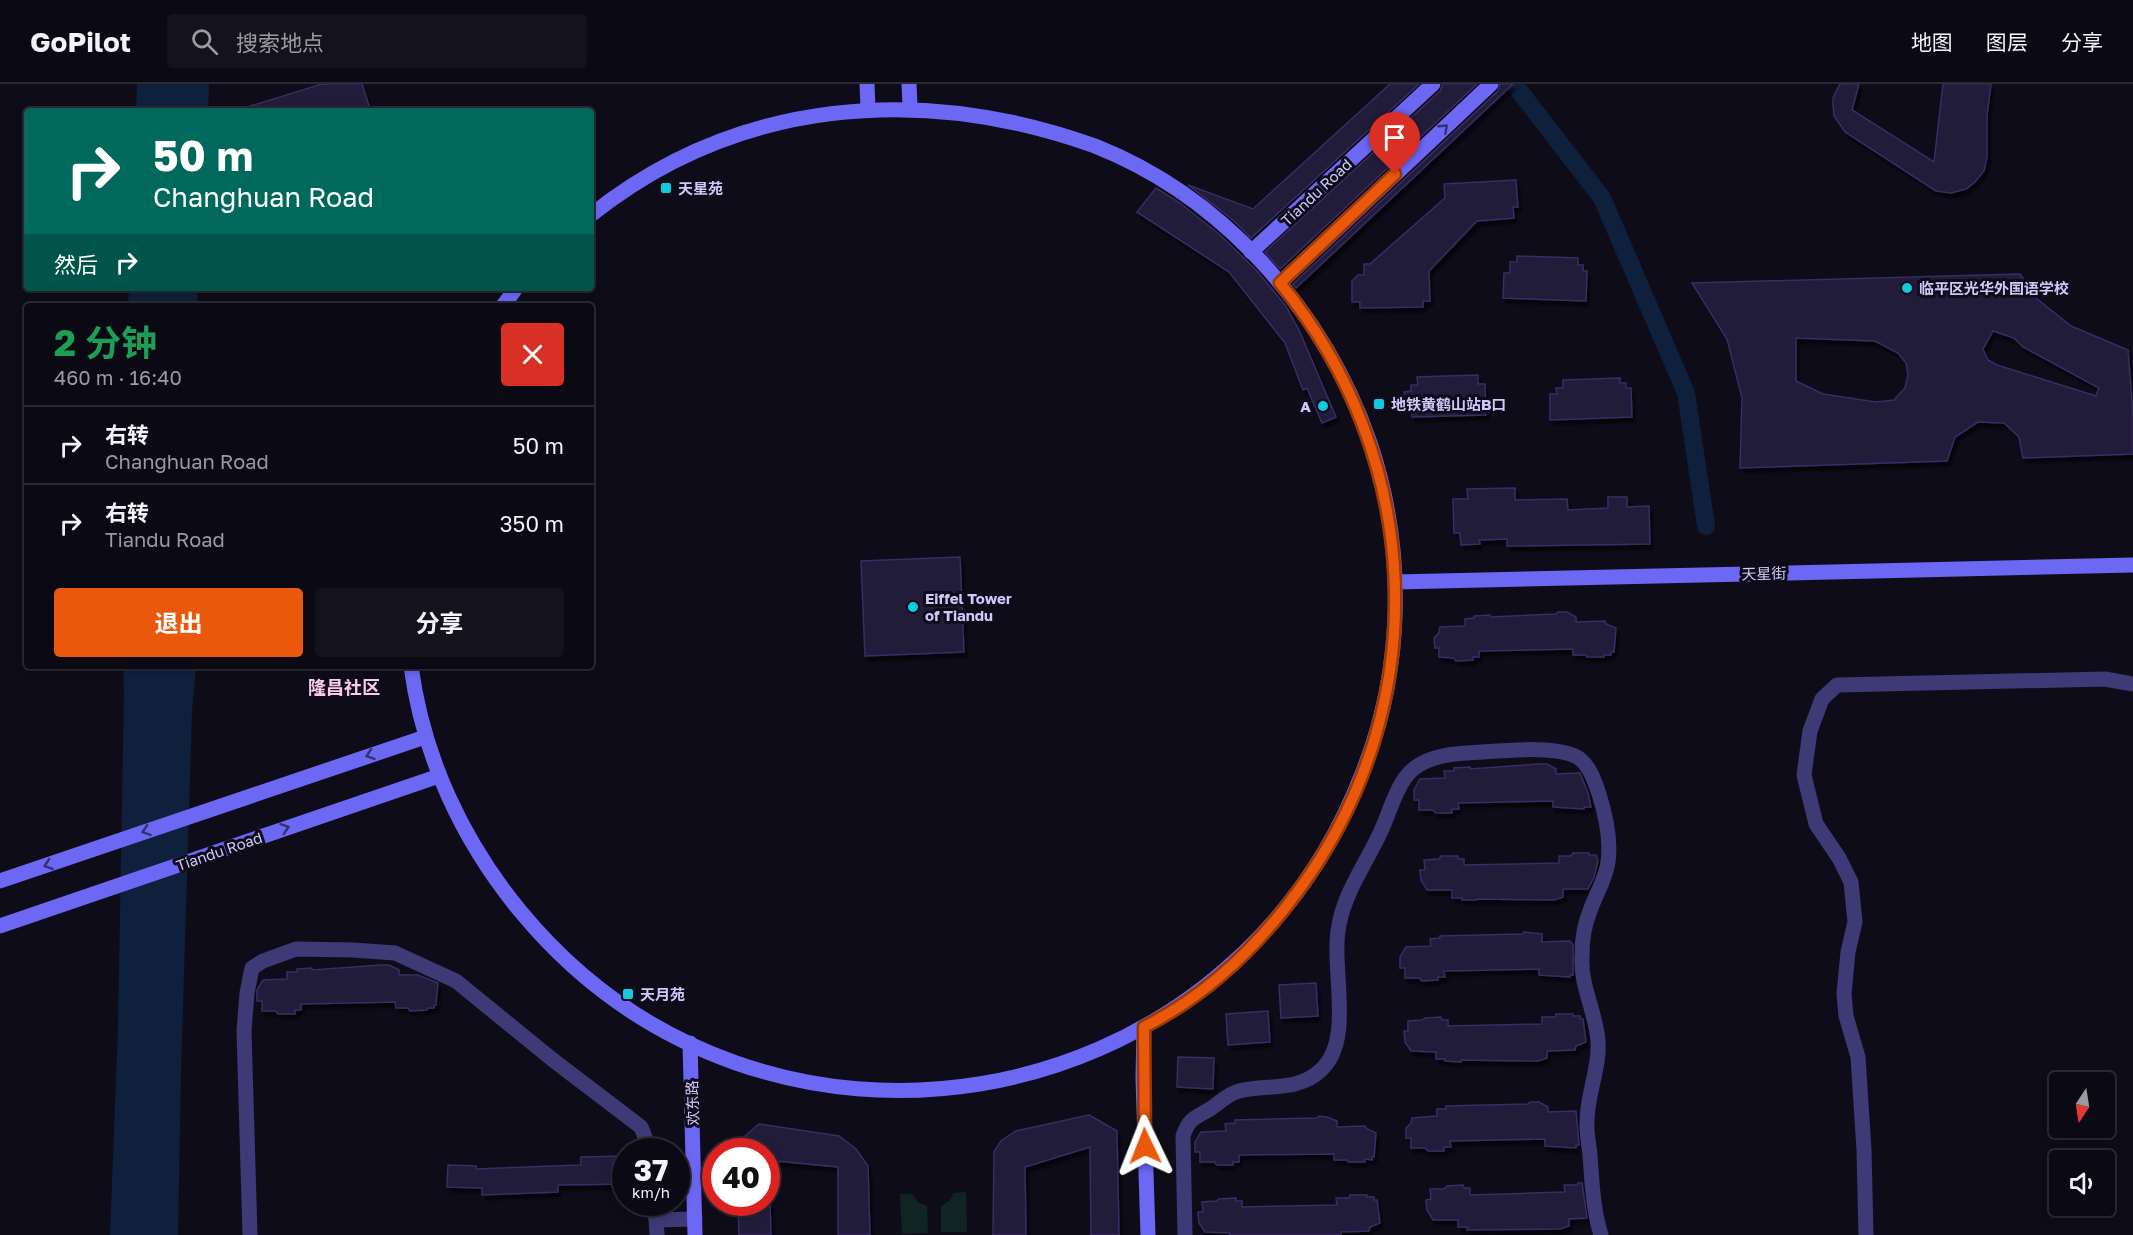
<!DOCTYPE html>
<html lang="zh">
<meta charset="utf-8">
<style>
:root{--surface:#0b0914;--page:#14121d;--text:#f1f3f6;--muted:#9a9aa0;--line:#2b2a34;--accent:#ea580c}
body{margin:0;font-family:"Golos Text","Noto Sans SC",sans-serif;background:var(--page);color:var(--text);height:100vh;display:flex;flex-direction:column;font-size:22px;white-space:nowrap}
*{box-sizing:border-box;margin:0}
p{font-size:20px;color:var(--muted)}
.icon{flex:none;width:33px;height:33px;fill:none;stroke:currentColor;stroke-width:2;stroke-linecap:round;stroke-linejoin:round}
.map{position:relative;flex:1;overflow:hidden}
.details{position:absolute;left:24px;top:219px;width:570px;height:366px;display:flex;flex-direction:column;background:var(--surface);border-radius:6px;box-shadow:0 3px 9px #0003,0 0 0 2px var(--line)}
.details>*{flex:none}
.hud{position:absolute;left:24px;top:24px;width:570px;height:183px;border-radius:6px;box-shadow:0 3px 9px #0003,0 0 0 2px var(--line);background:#00695c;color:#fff;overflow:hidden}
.needle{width:39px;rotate:192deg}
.fabs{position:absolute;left:2049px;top:988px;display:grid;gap:12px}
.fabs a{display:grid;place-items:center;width:66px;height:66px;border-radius:6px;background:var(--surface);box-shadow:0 3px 9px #0003,0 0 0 2px var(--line);font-size:30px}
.speed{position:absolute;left:612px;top:1054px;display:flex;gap:12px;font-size:30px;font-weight:700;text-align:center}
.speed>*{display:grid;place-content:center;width:78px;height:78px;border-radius:50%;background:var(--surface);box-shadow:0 3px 9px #0003,0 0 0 2px var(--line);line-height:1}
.speed small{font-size:15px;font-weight:400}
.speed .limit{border:9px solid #d22;background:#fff;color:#111}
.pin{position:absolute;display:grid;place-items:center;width:51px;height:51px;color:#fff;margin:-62px -26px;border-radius:50% 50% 50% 0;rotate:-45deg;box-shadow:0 0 6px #0007}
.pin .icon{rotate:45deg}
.me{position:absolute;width:66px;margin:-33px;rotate:358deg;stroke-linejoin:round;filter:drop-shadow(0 0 4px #0008)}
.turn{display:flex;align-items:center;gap:21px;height:126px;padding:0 30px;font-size:27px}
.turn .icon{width:78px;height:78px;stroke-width:2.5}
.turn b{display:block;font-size:42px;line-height:51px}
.then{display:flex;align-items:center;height:57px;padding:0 30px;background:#0003;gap:12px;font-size:22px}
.round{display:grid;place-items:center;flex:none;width:63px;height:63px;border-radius:6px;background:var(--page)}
.headline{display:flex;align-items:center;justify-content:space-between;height:102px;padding:0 30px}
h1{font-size:36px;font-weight:700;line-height:45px;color:#1e9e55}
.primary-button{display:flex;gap:12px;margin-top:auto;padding:12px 30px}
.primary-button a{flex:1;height:69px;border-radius:6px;background:var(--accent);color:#fff;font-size:24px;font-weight:700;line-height:69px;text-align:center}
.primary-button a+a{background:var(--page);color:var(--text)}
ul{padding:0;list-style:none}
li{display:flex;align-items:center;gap:18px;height:78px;padding:0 30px;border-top:2px solid var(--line)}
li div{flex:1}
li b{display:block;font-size:22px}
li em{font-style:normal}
header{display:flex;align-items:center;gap:36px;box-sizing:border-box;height:84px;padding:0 30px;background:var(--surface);border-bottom:2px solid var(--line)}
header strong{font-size:28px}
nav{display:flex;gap:33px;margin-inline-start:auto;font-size:21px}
.search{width:420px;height:54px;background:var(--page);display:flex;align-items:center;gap:15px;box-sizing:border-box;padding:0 21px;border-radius:6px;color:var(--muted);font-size:22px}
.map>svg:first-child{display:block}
.green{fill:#102423}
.water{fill:#0e203c}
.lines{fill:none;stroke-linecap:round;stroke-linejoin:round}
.canal{stroke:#0e203c;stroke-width:18}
.building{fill:#201a3a;stroke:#382d64;stroke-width:1.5;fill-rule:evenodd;filter:url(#shadow)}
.street{stroke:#3d3a76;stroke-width:15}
.secondary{stroke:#6c68f4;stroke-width:15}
.oneway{stroke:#343171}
.route-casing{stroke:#983908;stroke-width:15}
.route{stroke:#ea580c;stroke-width:10}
.poi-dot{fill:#11cae0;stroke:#0f0c1a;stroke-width:2}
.labels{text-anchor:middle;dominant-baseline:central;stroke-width:6;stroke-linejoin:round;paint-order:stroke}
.poi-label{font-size:15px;font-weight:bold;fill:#cfc9fb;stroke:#0f0c1a;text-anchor:start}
.street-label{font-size:15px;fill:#cfc9fb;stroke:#0f0c1a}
.quarter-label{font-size:18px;font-weight:bold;fill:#fbcbea;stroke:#0f0c1a}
</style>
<header>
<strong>GoPilot</strong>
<div class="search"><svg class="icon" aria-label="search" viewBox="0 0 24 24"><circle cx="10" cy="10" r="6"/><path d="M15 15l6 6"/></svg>搜索地点</div>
<nav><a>地图</a><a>图层</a><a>分享</a></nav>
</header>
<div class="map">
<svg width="2133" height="1151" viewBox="0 0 2133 1151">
<defs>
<filter id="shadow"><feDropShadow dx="3" dy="5" stdDeviation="1.5" flood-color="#0009"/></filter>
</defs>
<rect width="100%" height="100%" fill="#0f0c1a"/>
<g class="green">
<polygon points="966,1108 967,1148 941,1148 941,1122 949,1117 954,1109"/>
<polygon points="900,1110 912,1110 918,1118 927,1122 928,1149 902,1150"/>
</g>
<g class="water">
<polygon points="137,0 209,0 208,27 136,27"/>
<polygon points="129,204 198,204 197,222 128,222"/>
<polygon points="123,582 196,582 192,628 181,988 178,1151 110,1151 118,943 124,607"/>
</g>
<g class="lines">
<polyline class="canal" points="1514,0 1602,114 1686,309 1706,442"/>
</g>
<g class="building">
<polygon points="322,0 362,0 370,25 362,27 245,27 244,24"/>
<polygon points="1390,0 1419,0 1251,154 1233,136 1188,101 1253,125"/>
<polygon points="1443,0 1477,0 1280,185 1265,168 1440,7"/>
<polygon points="1500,0 1513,0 1296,204 1293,200 1498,7"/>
<polygon points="1840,0 1859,0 1852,26 1934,78 1943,0 1991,0 1987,31 1987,73 1984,87 1975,98 1966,105 1951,109 1936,107 1845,48 1834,32 1833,21 1833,14"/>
<polygon points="1516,96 1518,123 1513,123 1514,134 1477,137 1429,187 1430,217 1423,217 1423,223 1360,224 1360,218 1352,218 1352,197 1358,191 1364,191 1364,180 1370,180 1445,114 1444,100"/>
<polygon points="1156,104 1180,119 1220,151 1257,187 1285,221 1299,246 1336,333 1322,339 1307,304 1303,306 1285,259 1229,188 1137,128"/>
<polygon points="1517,172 1578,174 1578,181 1583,181 1583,187 1587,187 1586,217 1503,214 1504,189 1510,189 1510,178 1517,178"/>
<path d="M2020 190 2036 214 2071 242 2128 266 2133 330V370L2023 374 2019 353 2004 339 1978 338 1955 353 1947 377 1740 384 1742 314 1727 255 1692 199ZM1993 247 2014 254 2023 263 2099 304 2096 312 1997 281 1988 276 1983 265ZM1796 254 1875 257 1898 269 1906 279 1908 291 1905 304 1894 316 1876 318 1823 310 1796 297Z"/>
<polygon points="1478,291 1478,300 1485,300 1486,331 1412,333 1412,324 1404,324 1404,308 1411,307 1411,301 1418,301 1417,293"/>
<polygon points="1620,294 1620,299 1626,299 1626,304 1631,304 1632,333 1550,336 1550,310 1557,310 1556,304 1563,304 1563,296"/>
<polygon points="1515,404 1515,416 1567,415 1568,426 1608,424 1608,413 1627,413 1627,423 1649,422 1650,460 1507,462 1507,455 1479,456 1480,460 1461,461 1460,449 1454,449 1453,415 1468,415 1467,405"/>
<polygon points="960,473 964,568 865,572 861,477"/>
<polygon points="1558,528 1567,528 1576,533 1576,538 1605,537 1606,540 1616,544 1614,568 1611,568 1611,571 1604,571 1604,573 1587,573 1586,571 1573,571 1573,565 1479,567 1479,573 1473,573 1473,576 1456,577 1454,574 1439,573 1439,564 1435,564 1434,554 1439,549 1440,543 1465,542 1465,535 1474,534 1474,532 1490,531 1490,533 1556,530"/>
<polygon points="1538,680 1547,680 1556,685 1556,690 1580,689 1588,709 1591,723 1584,723 1584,725 1553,723 1553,717 1458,719 1459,725 1452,725 1452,729 1436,729 1433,726 1419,726 1419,716 1414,716 1414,706 1420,695 1445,694 1444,687 1454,687 1454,684 1470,683 1470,685"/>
<polygon points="1573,769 1589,769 1589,771 1596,771 1598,777 1594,793 1588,805 1563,805 1563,813 1554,816 1477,815 1477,816 1462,816 1462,814 1452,814 1452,806 1427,806 1421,796 1420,786 1425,786 1424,776 1439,775 1441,772 1458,772 1458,775 1464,775 1464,781 1559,779 1559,772 1571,772"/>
<polygon points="1524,848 1542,850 1542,858 1570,857 1573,861 1573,891 1570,891 1570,893 1539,891 1539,885 1444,887 1445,893 1438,893 1438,896 1422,897 1419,894 1405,894 1405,884 1400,884 1400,873 1406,863 1431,862 1430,855 1440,854 1440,852 1522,850"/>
<polygon points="381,881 389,881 399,886 399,891 418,891 438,899 436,921 434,921 434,924 427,924 427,926 410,927 408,924 396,924 395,918 301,920 301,926 295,926 295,930 278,930 276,927 262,927 262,917 257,917 257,906 263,896 287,895 287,888 297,888 297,885 312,884 312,886"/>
<polygon points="1316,899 1318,932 1281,934 1279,901"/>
<polygon points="1268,927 1270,958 1228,961 1226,930"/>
<polygon points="1556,930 1573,930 1573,932 1580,932 1580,935 1583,935 1586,958 1576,962 1575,966 1547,967 1547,974 1538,977 1461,976 1461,978 1445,977 1445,975 1436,975 1436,968 1411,967 1405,958 1404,947 1408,947 1408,937 1422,936 1425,934 1441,933 1442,936 1448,936 1448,942 1542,940 1542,933 1555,933"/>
<polygon points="1178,973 1214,974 1213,1005 1177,1003"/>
<polygon points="1530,1018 1539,1018 1548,1023 1548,1028 1576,1027 1579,1061 1576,1061 1576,1064 1545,1062 1545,1055 1450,1057 1451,1063 1444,1063 1444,1067 1428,1067 1425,1064 1411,1064 1411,1054 1406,1054 1406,1044 1411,1039 1412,1034 1437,1032 1437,1025 1446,1025 1446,1022 1528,1020"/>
<polygon points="1089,1031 1117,1047 1119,1151 1091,1151 1090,1063 1025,1083 1026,1151 993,1151 994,1068 1001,1057 1016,1047"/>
<polygon points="1319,1032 1327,1033 1337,1037 1337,1043 1365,1042 1367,1045 1376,1049 1374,1073 1372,1073 1372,1076 1365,1075 1365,1078 1348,1078 1347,1076 1334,1076 1334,1070 1239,1071 1239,1078 1233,1078 1233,1081 1217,1081 1214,1078 1200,1078 1200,1068 1195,1068 1195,1058 1201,1048 1226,1047 1225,1040 1235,1039 1235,1036 1317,1034"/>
<polygon points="759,1040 839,1052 856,1065 868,1082 870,1151 838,1151 838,1083 766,1076 766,1068 737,1068 737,1059"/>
<polygon points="626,1072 626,1100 558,1101 558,1108 482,1111 482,1104 447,1103 448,1081 476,1082 476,1085 581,1081 581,1073"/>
<polygon points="1578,1099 1582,1099 1587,1134 1569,1135 1569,1142 1560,1145 1467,1146 1468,1143 1458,1143 1458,1136 1433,1136 1427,1126 1426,1116 1431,1115 1430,1105 1444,1105 1447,1102 1463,1101 1464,1104 1470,1104 1470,1111 1565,1108 1564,1101 1577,1101"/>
<polygon points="1350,1111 1367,1111 1367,1113 1374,1113 1374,1116 1377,1116 1380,1139 1370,1143 1369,1147 1341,1148 1341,1151 1230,1151 1230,1149 1205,1148 1199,1139 1198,1128 1203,1128 1202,1118 1216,1117 1219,1115 1236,1114 1236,1117 1242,1117 1242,1123 1337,1121 1336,1114 1349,1114"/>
<polygon points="738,1119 770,1119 771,1151 739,1151"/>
</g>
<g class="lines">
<g class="street">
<polyline points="655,1119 657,1151"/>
<polyline points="656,1136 695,1135"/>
<polyline points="250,1151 244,947 247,909 252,884 263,877 296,865 353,866 395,869 456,897 553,976 641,1043 651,1068"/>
<path d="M1185 1151 1183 1052C1189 1034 1195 1034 1210 1025 1220 1019 1227 1010 1239 1007 1267 1000 1298 1008 1321 986 1355 955 1330 883 1339 841 1345 807 1367 778 1381 747 1389 730 1394 709 1405 694 1418 675 1445 670 1467 669 1493 668 1560 659 1580 675 1590 683 1595 698 1599 710 1606 732 1611 756 1608 778 1606 795 1595 811 1590 827 1584 841 1582 857 1582 872 1580 902 1596 928 1598 957 1600 984 1587 1010 1587 1037 1586 1048 1589 1060 1590 1071 1592 1098 1593 1126 1601 1151"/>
<polyline points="1866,1151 1864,1066 1858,973 1846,932 1844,910 1848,868 1855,838 1851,798 1839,774 1816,740 1804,691 1810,647 1822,615 1837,601 2105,595 2133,600"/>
</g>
<g class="secondary">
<polyline points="867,0 868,24"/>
<polyline points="909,0 910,22"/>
<polyline points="1251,168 1433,0"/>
<polyline points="1280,199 1491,0"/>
<polyline points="503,222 516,204"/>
<polyline points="1395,498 2133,481"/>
<path d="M411 582C423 673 463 758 521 828 762 1119 1226 1041 1362 690 1404 585 1406 466 1370 359 1325 228 1224 113 1095 62 922 0 738 14 591 131"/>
<polyline points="0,797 425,653"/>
<polyline points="0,842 439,692"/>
<polyline points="1144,943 1143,994 1148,1151"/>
<polyline points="690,959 695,1151"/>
</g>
</g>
<defs><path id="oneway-chevron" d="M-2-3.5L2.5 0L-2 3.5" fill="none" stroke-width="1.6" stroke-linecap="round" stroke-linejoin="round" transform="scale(1.5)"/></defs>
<g class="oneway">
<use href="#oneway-chevron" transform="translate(1444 44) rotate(-43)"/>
<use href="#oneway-chevron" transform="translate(370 671) rotate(161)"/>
<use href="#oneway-chevron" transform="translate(285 744) rotate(-19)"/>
<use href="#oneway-chevron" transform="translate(146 747) rotate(161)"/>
<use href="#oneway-chevron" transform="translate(48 781) rotate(161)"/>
</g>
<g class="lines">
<defs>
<path id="route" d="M1145 1062 1144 943C1207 911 1260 860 1301 803 1435 619 1424 374 1280 199L1395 90"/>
</defs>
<use href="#route" class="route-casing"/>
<use href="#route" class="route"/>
</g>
<g class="poi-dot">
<rect x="660" y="98" width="12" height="12" rx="3"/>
<circle cx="1907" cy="204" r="6"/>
<rect x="1373" y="314" width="12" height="12" rx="3"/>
<circle cx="1323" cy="322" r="6"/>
<circle cx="913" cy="523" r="6"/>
<rect x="622" y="904" width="12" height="12" rx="3"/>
</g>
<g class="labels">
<g class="poi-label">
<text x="678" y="104">天星苑</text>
<text x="1919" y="204">临平区光华外国语学校</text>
<text x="1391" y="320">地铁黄鹤山站B口</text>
<text x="1311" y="322" text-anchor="end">A</text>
<text x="925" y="514">Eiffel Tower<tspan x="925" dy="17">of Tiandu</tspan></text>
<text x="640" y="910">天月苑</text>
</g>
<g class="street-label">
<text transform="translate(1316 108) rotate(-43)">Tiandu Road</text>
<text transform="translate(1764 489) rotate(-1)">天星街</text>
<text transform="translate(219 767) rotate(-19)">Tiandu Road</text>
<text transform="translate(692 1019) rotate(-92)">欢东路</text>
</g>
<g class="quarter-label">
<text x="344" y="603">隆昌社区</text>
</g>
</g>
</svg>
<div class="fabs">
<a><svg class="needle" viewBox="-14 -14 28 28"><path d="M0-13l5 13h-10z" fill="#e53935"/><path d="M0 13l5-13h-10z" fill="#9a9aa0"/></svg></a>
<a><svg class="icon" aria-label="sound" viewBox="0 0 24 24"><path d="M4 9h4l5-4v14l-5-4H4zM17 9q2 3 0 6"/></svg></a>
</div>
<div class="speed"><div>37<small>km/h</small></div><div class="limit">40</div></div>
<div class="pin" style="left:1395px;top:90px;background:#d93025"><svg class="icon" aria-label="arrive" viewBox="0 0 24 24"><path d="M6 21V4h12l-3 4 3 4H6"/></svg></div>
<svg class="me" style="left:1145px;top:1062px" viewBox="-20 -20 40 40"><path d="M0-17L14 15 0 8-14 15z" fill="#ea580c" stroke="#fff" stroke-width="4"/></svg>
<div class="hud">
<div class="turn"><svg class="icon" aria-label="right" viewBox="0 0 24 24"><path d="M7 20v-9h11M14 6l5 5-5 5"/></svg><div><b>50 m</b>Changhuan Road</div></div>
<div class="then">然后<svg class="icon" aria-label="right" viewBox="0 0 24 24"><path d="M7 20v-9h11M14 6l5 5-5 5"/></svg></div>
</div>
<section class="details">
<div class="headline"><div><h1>2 分钟</h1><p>460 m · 16:40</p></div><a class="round" style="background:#d93025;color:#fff"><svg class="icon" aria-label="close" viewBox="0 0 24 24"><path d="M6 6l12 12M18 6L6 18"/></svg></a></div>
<ul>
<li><svg class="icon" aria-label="right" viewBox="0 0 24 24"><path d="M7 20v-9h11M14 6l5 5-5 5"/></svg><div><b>右转</b><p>Changhuan Road</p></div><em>50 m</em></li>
<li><svg class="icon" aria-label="right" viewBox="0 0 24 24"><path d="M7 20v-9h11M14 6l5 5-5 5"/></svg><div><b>右转</b><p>Tiandu Road</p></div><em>350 m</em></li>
</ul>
<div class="primary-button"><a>退出</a><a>分享</a></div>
</section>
</div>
